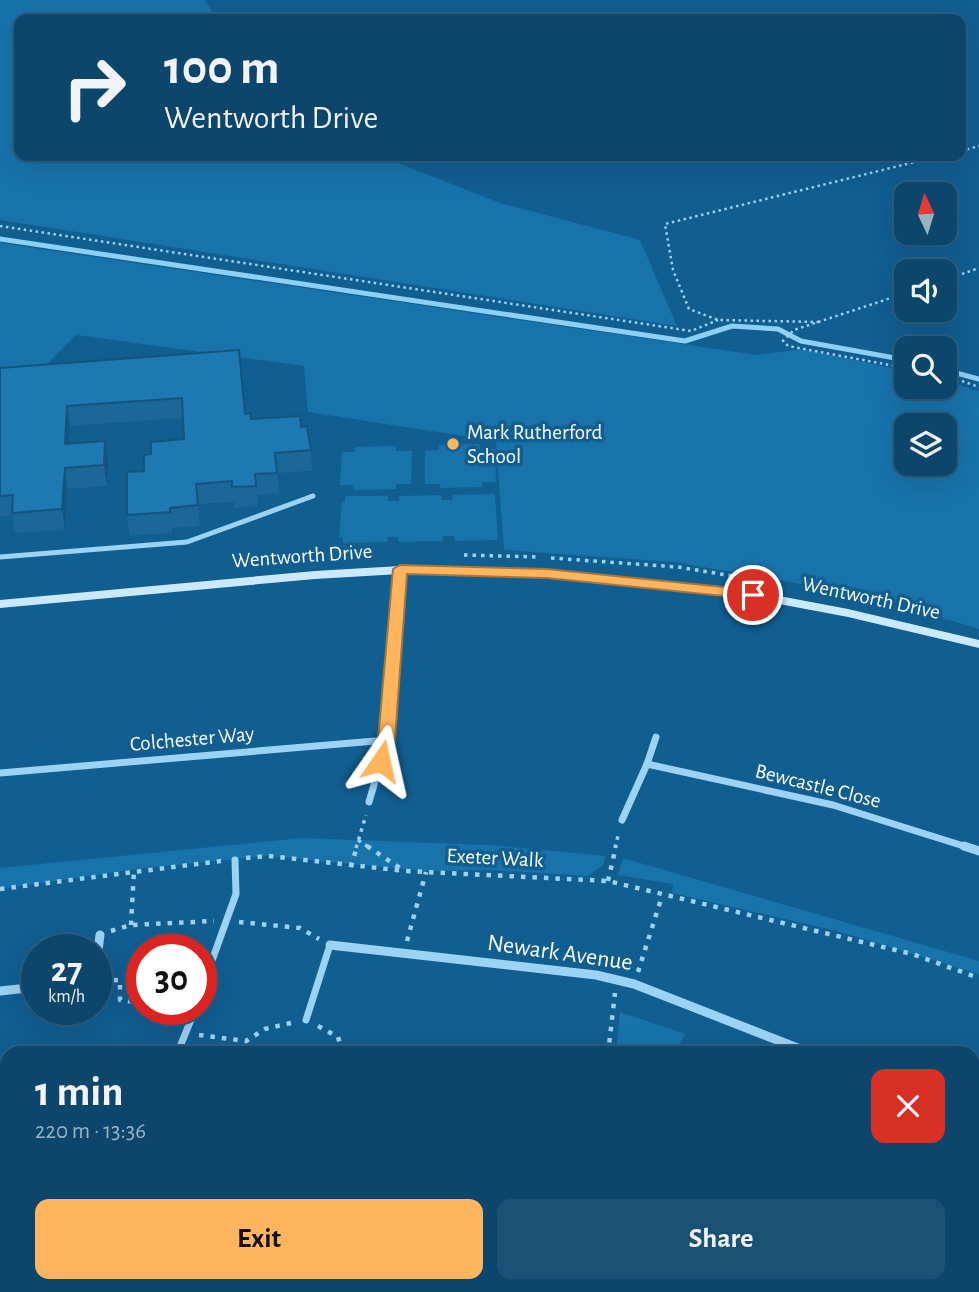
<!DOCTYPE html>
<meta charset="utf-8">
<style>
:root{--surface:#0d466d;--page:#1b5075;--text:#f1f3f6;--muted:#9ab1c2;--line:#2d5e80;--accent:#ffb55e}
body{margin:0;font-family:"Alegreya Sans",sans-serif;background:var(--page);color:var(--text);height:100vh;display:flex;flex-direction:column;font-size:26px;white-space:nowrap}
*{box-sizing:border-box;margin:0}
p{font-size:23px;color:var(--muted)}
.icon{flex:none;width:38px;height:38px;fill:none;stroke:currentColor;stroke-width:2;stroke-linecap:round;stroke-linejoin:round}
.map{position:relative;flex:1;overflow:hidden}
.panel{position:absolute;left:0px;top:1046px;width:980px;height:247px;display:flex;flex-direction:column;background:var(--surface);border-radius:21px 21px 0 0;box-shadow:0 7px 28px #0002,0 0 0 2px var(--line)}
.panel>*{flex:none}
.banner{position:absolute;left:14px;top:14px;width:952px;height:147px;border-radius:14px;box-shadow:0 7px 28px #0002,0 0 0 2px var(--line);background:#0d466d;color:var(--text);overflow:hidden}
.needle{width:46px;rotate:356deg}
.controls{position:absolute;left:894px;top:182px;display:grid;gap:14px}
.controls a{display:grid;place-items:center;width:63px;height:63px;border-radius:14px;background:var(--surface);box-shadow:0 7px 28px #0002,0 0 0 2px var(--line);font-size:35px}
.speed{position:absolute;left:21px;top:934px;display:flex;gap:14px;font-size:35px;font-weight:700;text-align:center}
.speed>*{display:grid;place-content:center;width:91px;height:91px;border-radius:50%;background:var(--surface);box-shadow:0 7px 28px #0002,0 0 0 2px var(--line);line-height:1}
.speed small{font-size:18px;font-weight:400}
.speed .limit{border:10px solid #d22;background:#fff;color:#111}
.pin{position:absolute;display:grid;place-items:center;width:60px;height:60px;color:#fff;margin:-30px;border:4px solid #fff;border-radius:50%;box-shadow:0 2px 7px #0007}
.me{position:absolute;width:77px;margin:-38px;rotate:11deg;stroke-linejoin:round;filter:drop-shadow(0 0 5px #0008)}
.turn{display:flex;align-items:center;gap:24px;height:147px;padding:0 35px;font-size:32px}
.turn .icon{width:91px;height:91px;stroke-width:2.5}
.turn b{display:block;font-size:49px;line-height:60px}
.round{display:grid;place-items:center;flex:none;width:74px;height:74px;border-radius:14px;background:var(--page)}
.overview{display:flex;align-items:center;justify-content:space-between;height:119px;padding:0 35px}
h1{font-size:42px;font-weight:600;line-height:52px}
.primary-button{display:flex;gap:14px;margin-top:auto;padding:14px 35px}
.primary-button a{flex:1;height:80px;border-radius:14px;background:var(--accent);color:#111;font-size:28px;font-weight:600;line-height:80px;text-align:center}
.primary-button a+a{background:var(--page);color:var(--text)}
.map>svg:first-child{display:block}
.green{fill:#1873ab;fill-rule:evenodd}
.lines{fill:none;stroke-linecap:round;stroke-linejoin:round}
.stream{stroke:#8dd0f6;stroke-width:5}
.path-far2{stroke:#9cd2f3;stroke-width:2.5;stroke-dasharray:2.5 3.5;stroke-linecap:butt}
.path-far1{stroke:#9cd2f3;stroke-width:3.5;stroke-dasharray:3.5 5;stroke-linecap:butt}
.path{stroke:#9cd2f3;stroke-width:4.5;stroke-dasharray:4.5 7;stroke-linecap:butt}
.lane-far2{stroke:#9cd2f3;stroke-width:4.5}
.lane-far1{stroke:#9cd2f3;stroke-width:5}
.lane{stroke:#9cd2f3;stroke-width:7}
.street-far1{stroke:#9cd2f3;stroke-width:7}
.street{stroke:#9cd2f3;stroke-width:9}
.secondary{fill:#cbe9fd;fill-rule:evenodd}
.wall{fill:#1a6798}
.shaded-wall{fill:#15547c}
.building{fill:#1e78b1;stroke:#15547c;stroke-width:2}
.route{fill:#ffb55e;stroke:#a6763d;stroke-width:2}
.poi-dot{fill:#ffb55e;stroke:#115e91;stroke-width:2.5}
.labels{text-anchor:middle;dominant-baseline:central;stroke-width:7;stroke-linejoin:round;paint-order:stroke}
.poi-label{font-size:21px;fill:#fff;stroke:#115e91;text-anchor:start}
.street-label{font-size:21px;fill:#fff;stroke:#115e91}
.near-street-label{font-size:24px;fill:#fff;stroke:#115e91}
</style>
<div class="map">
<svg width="979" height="1292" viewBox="0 0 979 1292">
<rect width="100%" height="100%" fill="#115e91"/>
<g class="green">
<polygon points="0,0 205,0 217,19 19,19 19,156 380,156 500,203 640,240 677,326 0,220"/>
<path d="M0 243 757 355 803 349 906 371V387H945V381L979 391V629L865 595 674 562 504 550 496 441 308 412 304 366 76 335 26 385 0 381ZM906 425H945V464H906Z"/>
<polygon points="479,444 480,449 495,449 496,482 482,482 482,487 440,488 440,484 425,484 425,451 439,450 439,445"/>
<polygon points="396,446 396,451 412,451 411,484 396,484 396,489 354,490 353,485 340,485 342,452 355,452 355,447"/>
<polygon points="495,494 498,540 455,541 454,536 443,536 443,541 399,542 398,537 388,537 387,542 343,543 343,538 339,537 342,502 345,501 345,496 388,496 388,501 399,501 399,496 441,495 442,500 452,500 453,495"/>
<polygon points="302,838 488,845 606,856 603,865 588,876 490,870 426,871 267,856 136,869 0,889 0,868"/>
<polygon points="623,858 979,961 979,974 837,931 672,893 673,884 618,875"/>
<polygon points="620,1012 685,1034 675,1053 616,1053"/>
</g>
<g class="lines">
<g class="stream">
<polyline points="0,239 685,341 732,326 778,329 801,341 906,360"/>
<polyline points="945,370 979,379"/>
</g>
<g class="path-far2">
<polyline points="961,151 979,146"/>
<polyline points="0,226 691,331 718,320"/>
<polyline points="945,280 979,268"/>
<polyline points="906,293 794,330 783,341 788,346 906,368"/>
<polyline points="819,322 718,320 689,309 673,270 665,224 939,156"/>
<polyline points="945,375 979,387"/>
</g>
<g class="path-far1">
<polyline points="464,555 540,557"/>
<polyline points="551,558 678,567 739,577"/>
<polyline points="358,840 370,848"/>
<polyline points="356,848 366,815"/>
<polyline points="615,848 619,832"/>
</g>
<g class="path">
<polyline points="367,846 403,870"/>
<polyline points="246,858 268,856 405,871 608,881 912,954 979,978"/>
<polyline points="351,867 357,846"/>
<polyline points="608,881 616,846"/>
<polyline points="0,889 221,861"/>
<polyline points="239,922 300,928 319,939"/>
<polyline points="131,925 134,870"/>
<polyline points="111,931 131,925 214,921"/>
<polyline points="407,941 426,872"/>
<polyline points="638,972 662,896"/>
<polyline points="102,981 120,980 120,1000 142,1003"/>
<polyline points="318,1026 338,1037 343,1054"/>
<polyline points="199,1035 246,1041 265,1029 295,1022"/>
<polyline points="608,1054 615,993"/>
<polyline points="763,1286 777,1292"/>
</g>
<polyline class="lane-far2" points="310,497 313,496"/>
<polyline class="lane-far1" points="0,557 187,542 313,496"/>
<g class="lane">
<polyline points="201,991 236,894 235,860"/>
<polyline points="306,1020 330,945"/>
<polyline points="177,1054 195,1010"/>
<polyline points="973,1285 979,1287"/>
<polyline points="21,1292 25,1286"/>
</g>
<g class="street-far1">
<polyline points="647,764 656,737"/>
<polyline points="0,773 387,740 400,570"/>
<polyline points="369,802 387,740"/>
<polyline points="622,820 647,764 833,805 970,848"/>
</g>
<g class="street">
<polyline points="964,846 979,851"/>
<polyline points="330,945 596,975 634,984 813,1054"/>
<polyline points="96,966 100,935"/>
<polyline points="0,991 37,987"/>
<polyline points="973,1105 979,1107"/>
<polyline points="973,1144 979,1124"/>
<polyline points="149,1292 153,1286"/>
<polyline points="900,1292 905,1286"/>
</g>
<polygon class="secondary" points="400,566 547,570 753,591 848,609 979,640 979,648 848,617 753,599 547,578 400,574 315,579 0,608 0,600 315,571"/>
</g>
<polygon class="wall" points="239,350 245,414 251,419 301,427 311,450 312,471 277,473 279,493 257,495 258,506 234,508 234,502 198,504 200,526 172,528 172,533 129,536 127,515 151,454 184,439 183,418 70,426 69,444 108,462 107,486 67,489 65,530 15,533 12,516 0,517 0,368"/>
<g class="shaded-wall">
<polygon points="67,406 70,426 68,464 65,444"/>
<polygon points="105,441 108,462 107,486 104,465"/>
<polygon points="65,468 67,489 65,530 62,509"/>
</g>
<polygon class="building" points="239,350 245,414 250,413 251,419 300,416 301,427 307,426 311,450 275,453 277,473 255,474 256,486 232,487 232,481 196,484 198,505 170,508 170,512 127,515 127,472 144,471 144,455 151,454 151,442 184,439 182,398 67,406 65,444 105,441 104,465 65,468 62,509 12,513 13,495 0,496 0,368"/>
<polygon class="route" points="400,565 547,569 753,590 761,595 753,599 547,578 407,574 395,740 390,761 381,766 372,761 378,740 393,569"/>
<circle class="poi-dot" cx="453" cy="444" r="7"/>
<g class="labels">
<g class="poi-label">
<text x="467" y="432">Mark Rutherford<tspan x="467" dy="24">School</tspan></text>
</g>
<g class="street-label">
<text transform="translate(302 556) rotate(-4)">Wentworth Drive</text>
<text transform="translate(871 598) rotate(12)">Wentworth Drive</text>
<text transform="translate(192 739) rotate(-5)">Colchester Way</text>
<text transform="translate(818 786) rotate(14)">Bewcastle Close</text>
<text transform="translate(495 858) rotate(3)">Exeter Walk</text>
</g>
<g class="near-street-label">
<text transform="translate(560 953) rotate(8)">Newark Avenue</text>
</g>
</g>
</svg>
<div class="controls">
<a><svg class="needle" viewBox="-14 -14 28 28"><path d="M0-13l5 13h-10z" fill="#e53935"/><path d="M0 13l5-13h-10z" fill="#9ab1c2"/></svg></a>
<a><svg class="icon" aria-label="sound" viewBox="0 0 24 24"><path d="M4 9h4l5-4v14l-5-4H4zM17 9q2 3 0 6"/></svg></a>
<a><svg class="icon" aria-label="search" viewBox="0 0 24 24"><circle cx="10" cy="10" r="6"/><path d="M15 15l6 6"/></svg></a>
<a><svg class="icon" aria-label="layers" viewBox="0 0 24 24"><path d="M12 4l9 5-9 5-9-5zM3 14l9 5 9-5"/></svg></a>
</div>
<div class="speed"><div>27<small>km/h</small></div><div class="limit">30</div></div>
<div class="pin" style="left:753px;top:595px;background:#d93025"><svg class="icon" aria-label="arrive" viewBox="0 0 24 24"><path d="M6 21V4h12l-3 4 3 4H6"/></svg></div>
<svg class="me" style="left:381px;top:761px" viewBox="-20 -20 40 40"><path d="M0-17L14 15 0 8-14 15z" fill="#ffb55e" stroke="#fff" stroke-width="4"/></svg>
<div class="banner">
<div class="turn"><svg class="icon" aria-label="right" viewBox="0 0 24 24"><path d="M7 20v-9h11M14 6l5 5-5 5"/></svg><div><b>100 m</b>Wentworth Drive</div></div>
</div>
<section class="panel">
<div class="overview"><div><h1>1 min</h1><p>220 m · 13:36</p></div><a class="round" style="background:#d93025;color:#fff"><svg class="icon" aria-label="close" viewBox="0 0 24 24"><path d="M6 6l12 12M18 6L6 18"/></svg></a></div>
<div class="primary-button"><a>Exit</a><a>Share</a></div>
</section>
</div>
